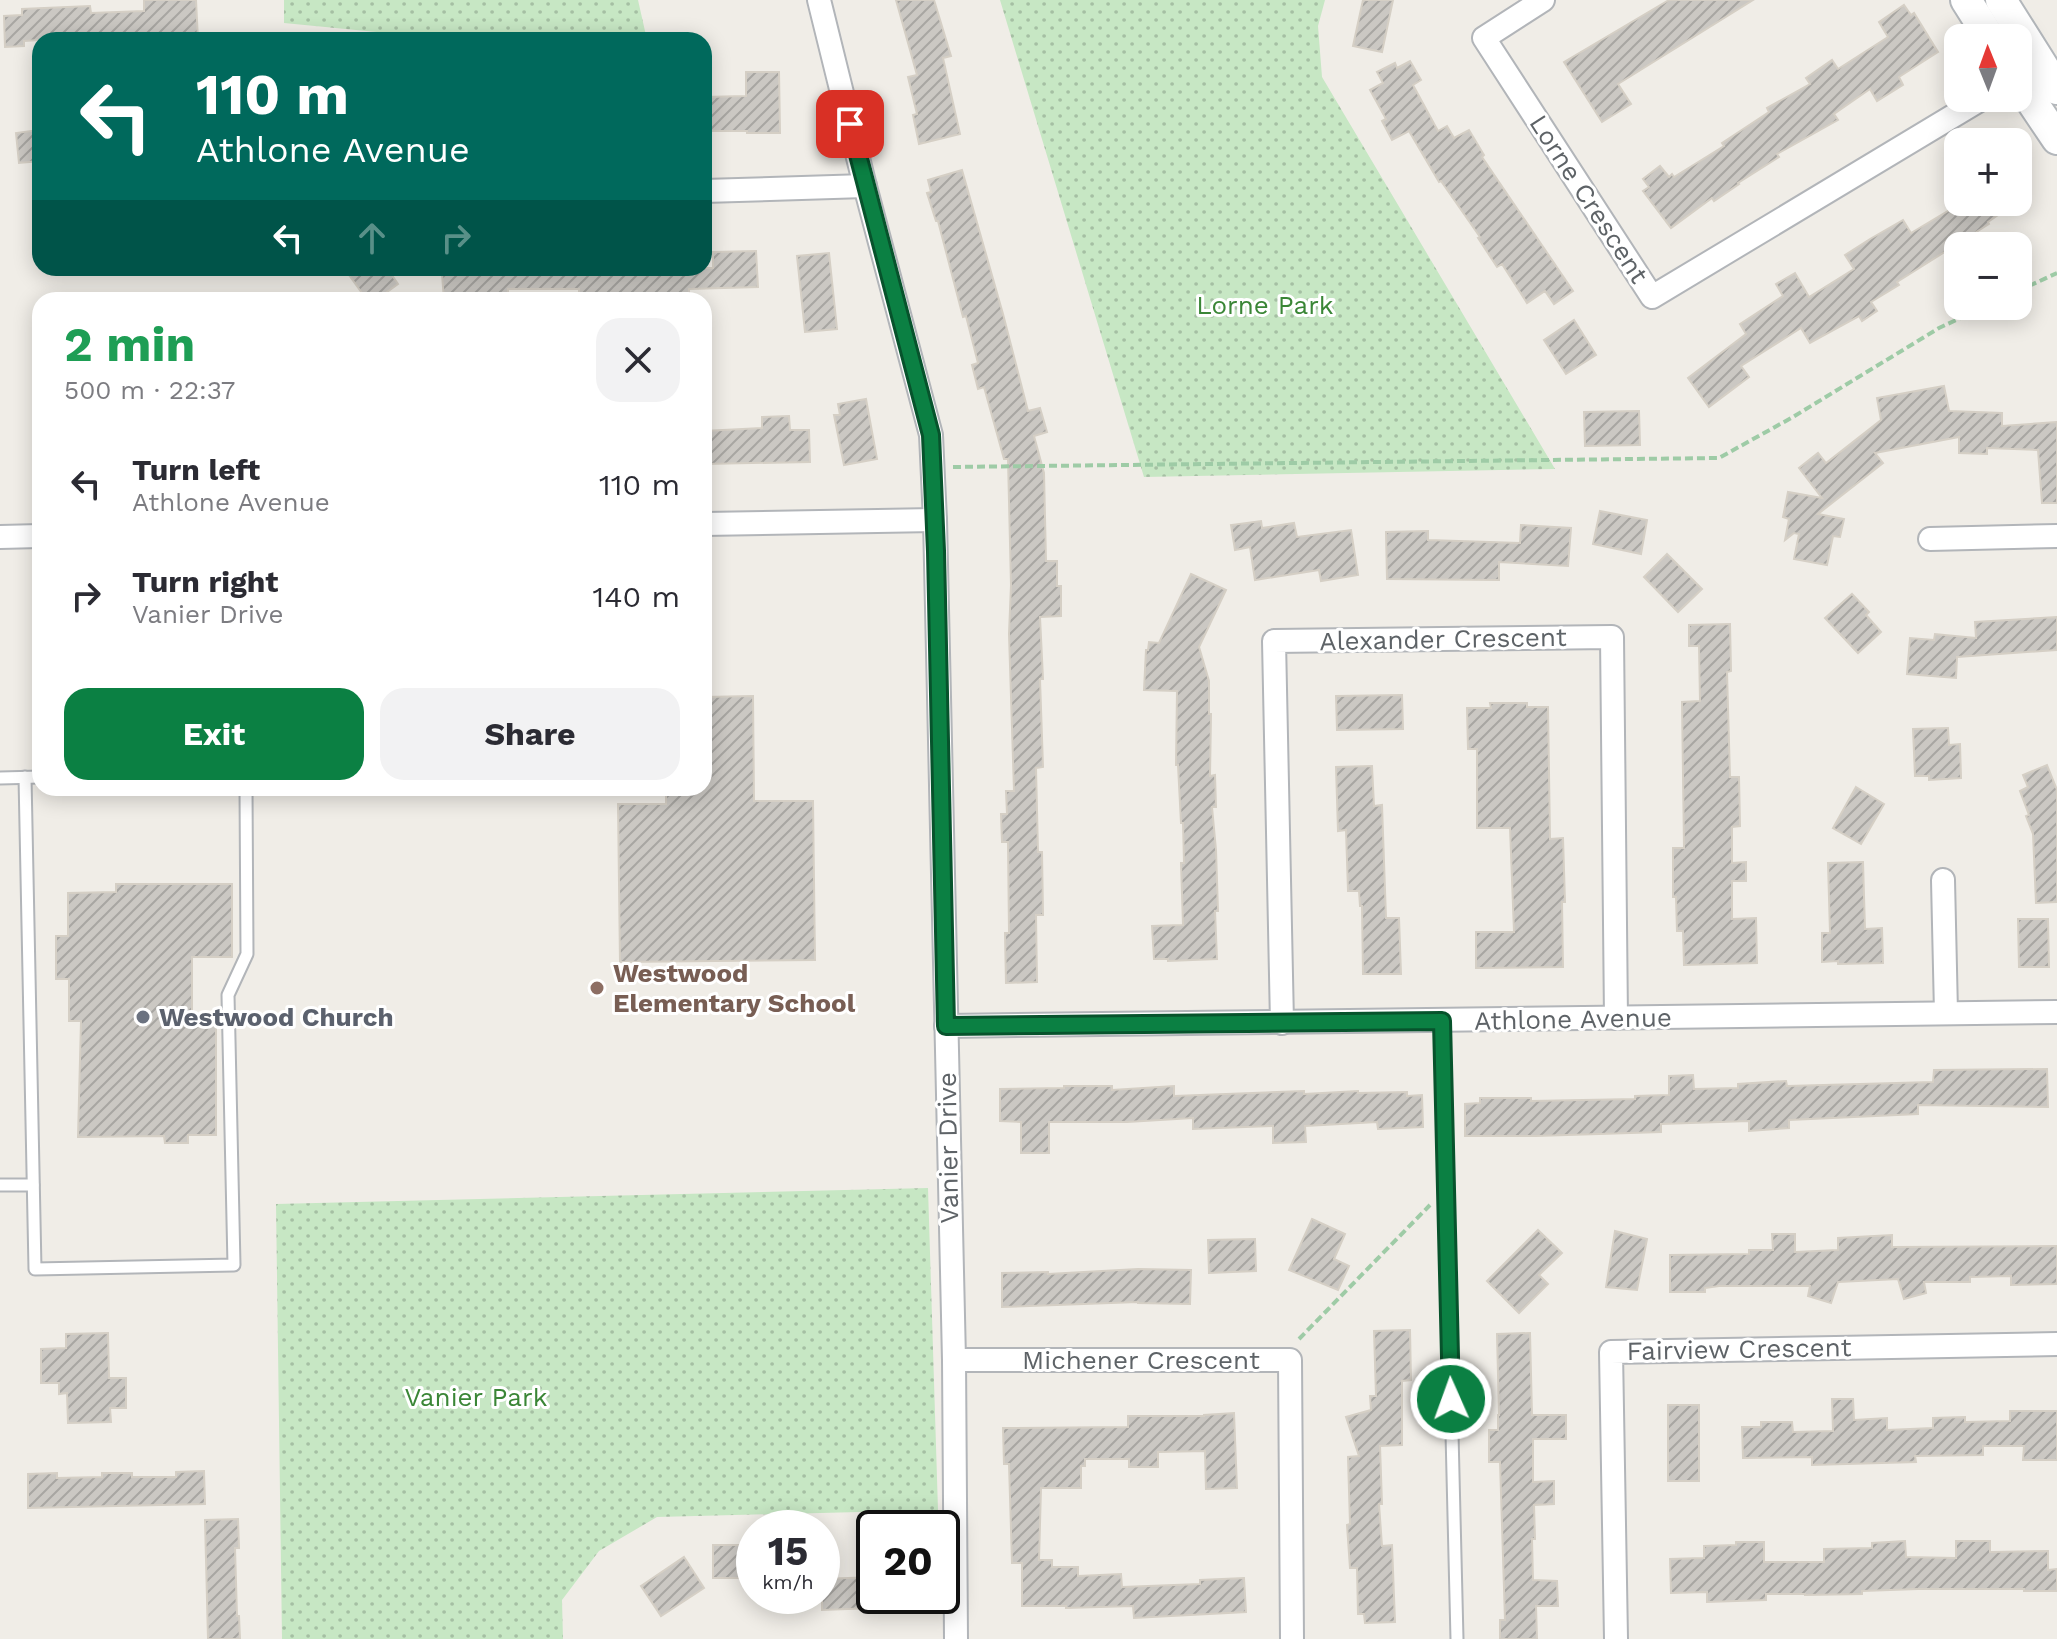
<!DOCTYPE html>
<meta charset="utf-8">
<style>
:root{--surface:#fff;--page:#f2f2f3;--text:#2b2b33;--muted:#7c7c81;--accent:#0b8043}
body{margin:0;font-family:"Work Sans",sans-serif;background:var(--page);color:var(--text);height:100vh;display:flex;flex-direction:column;font-size:30px;white-space:nowrap}
*{box-sizing:border-box;margin:0}
p{font-size:26px;color:var(--muted)}
.icon{flex:none;width:44px;height:44px;fill:none;stroke:currentColor;stroke-width:2;stroke-linecap:round;stroke-linejoin:round}
.map{position:relative;flex:1;overflow:hidden}
.drawer{position:absolute;left:32px;top:292px;width:680px;height:504px;display:flex;flex-direction:column;background:var(--surface);border-radius:24px;box-shadow:0 4px 20px #0003}
.drawer>*{flex:none}
.guide{position:absolute;left:32px;top:32px;width:680px;height:244px;border-radius:24px;box-shadow:0 4px 20px #0003;background:#00695c;color:#fff;overflow:hidden}
.needle{width:52px;rotate:359deg}
.tools{position:absolute;left:1944px;top:24px;display:grid;gap:16px}
.tools a{display:grid;place-items:center;width:88px;height:88px;border-radius:16px;background:var(--surface);box-shadow:0 4px 20px #0003;font-size:40px}
.speed{position:absolute;left:736px;top:1510px;display:flex;gap:16px;font-size:40px;font-weight:700;text-align:center}
.speed>*{display:grid;place-content:center;width:104px;height:104px;border-radius:50%;background:var(--surface);box-shadow:0 4px 20px #0003;line-height:1}
.speed small{font-size:20px;font-weight:400}
.speed .limit{border:4px solid #111;border-radius:12px;background:#fff;color:#111}
.pin{position:absolute;display:grid;place-items:center;width:68px;height:68px;color:#fff;margin:-34px;border-radius:16px;box-shadow:0 4px 12px #0006}
.me{position:absolute;width:88px;margin:-44px;rotate:358deg;stroke-linejoin:round;filter:drop-shadow(0 0 6px #0008)}
.turn{display:flex;align-items:center;gap:28px;height:168px;padding:0 32px;font-size:36px}
.turn .icon{width:104px;height:104px;stroke-width:2.5}
.turn b{display:block;font-size:56px;line-height:68px}
.lanes{display:flex;align-items:center;height:76px;padding:0 32px;background:#0003;justify-content:center;gap:40px;direction:ltr}
.lanes .off{opacity:.35}
.round{display:grid;place-items:center;flex:none;width:84px;height:84px;border-radius:24px;background:var(--page)}
.summary{display:flex;align-items:center;justify-content:space-between;height:136px;padding:0 32px}
h1{font-size:48px;font-weight:700;line-height:60px;color:#1e9e55}
.action{display:flex;gap:16px;margin-top:auto;padding:16px 32px}
.action a{flex:1;height:92px;border-radius:24px;background:var(--accent);color:#fff;font-size:32px;font-weight:700;line-height:92px;text-align:center}
.action a+a{background:var(--page);color:var(--text)}
ul{padding:0;list-style:none}
li{display:flex;align-items:center;gap:24px;height:112px;padding:0 32px}
li div{flex:1}
li b{display:block;font-size:30px}
li em{font-style:normal}
.map>svg:first-child{display:block}
.park{fill:url(#park-dots)}
.building{fill:url(#building-hatch);stroke:#d5cfc5;stroke-width:2}
.lines{fill:none;stroke-linecap:round;stroke-linejoin:round}
.lane-casing{stroke:#b2b5b9;stroke-width:15}
.street-casing{stroke:#b2b5b9;stroke-width:26}
.secondary-casing{stroke:#b3b7bb;stroke-width:34}
.path{stroke:#9ecba6;stroke-width:4;stroke-dasharray:8 4;stroke-linecap:butt}
.lane{stroke:#fff;stroke-width:11}
.street{stroke:#fff;stroke-width:22}
.secondary{stroke:#fff;stroke-width:30}
.route-casing{stroke:#07532c;stroke-width:20}
.route{stroke:#0b8043;stroke-width:14}
.education-dot{fill:#8d6e63;stroke:#fff;stroke-width:3}
.worship-dot{fill:#6b7280;stroke:#fff;stroke-width:3}
.labels{text-anchor:middle;dominant-baseline:central;stroke-width:6;stroke-linejoin:round;paint-order:stroke}
.street-label{font-size:26px;fill:#5e6367;stroke:#fff}
.park-label{font-size:26px;fill:#3a8636;stroke:#fff}
.education-label{font-size:26px;font-weight:bold;fill:#785e54;stroke:#fff;text-anchor:start}
.worship-label{font-size:26px;font-weight:bold;fill:#5b616d;stroke:#fff;text-anchor:start}
</style>
<div class="map">
<svg width="2057" height="1639" viewBox="0 0 2057 1639">
<defs>
<pattern id="park-dots" width="8" height="8" patternUnits="userSpaceOnUse" patternTransform="scale(2)"><rect width="8" height="8" fill="#c7e7c4"/><path d="M2 2h.1M6 6h.1" fill="none" stroke="#a5bfa3" stroke-width="1.8" stroke-linecap="round"/></pattern>
<pattern id="building-hatch" width="6" height="6" patternUnits="userSpaceOnUse" patternTransform="scale(2)"><rect width="6" height="6" fill="#cbc8c3"/><path d="M-1 1l2-2M0 6l6-6M5 7l2-2" fill="none" stroke="#a8a6a2"/></pattern>
</defs>
<rect width="100%" height="100%" fill="#f0ede7"/>
<g class="park">
<polygon points="284,0 638,0 647,40 459,40 284,23"/>
<polygon points="1000,0 1325,0 1318,26 1322,77 1555,469 1144,477"/>
<polygon points="928,1188 938,1510 657,1517 599,1551 562,1600 563,1639 282,1639 276,1204"/>
</g>
<g class="building">
<polygon points="144,0 196,0 198,40 40,40 24,41 24,46 5,47 4,16 22,15 22,9 90,6 91,13 144,11"/>
<polygon points="896,0 934,0 951,56 943,58 960,134 919,144 913,115 917,114 908,77 917,75"/>
<polygon points="1363,0 1393,0 1382,52 1353,46"/>
<polygon points="1669,0 1753,0 1618,84 1631,104 1602,122 1564,62"/>
<polygon points="1904,5 1911,15 1914,13 1938,52 1899,77 1903,85 1877,101 1870,89 1834,114 1838,120 1777,154 1779,157 1738,183 1739,184 1714,201 1712,198 1671,228 1643,191 1649,187 1643,179 1660,166 1669,177 1672,174 1674,177 1724,146 1722,143 1769,112 1767,108 1810,84 1806,78 1832,60 1838,69 1888,37 1879,22"/>
<polygon points="1410,61 1421,80 1413,85 1438,131 1447,126 1454,138 1469,130 1484,155 1482,157 1573,291 1554,304 1545,291 1527,303 1502,264 1497,267 1478,238 1480,237 1441,181 1439,182 1409,131 1392,140 1382,121 1386,119 1370,90 1383,83 1377,72 1395,63 1397,68"/>
<polygon points="746,72 779,72 780,133 747,133 747,131 704,131 704,97 746,96"/>
<polygon points="38,130 40,138 40,161 19,163 16,133"/>
<polygon points="962,170 1003,314 1028,411 1040,408 1047,432 1034,436 1044,473 1046,561 1057,561 1057,586 1061,586 1061,616 1040,617 1043,679 1040,679 1043,767 1036,768 1038,852 1042,852 1043,915 1036,915 1037,982 1006,983 1005,933 1009,933 1008,842 1002,842 1001,814 1007,814 1006,791 1014,791 1009,634 1011,585 1008,459 1004,459 984,387 978,389 972,365 978,363 966,316 963,317 938,221 936,221 927,193 931,192 928,180"/>
<polygon points="1963,202 2017,202 1988,222 1989,224 1897,282 1899,285 1871,302 1877,311 1862,321 1859,316 1810,343 1801,328 1741,366 1749,377 1709,407 1688,378 1746,334 1740,324 1783,296 1776,284 1795,273 1809,297 1854,269 1845,255 1870,239 1903,220 1911,233"/>
<polygon points="756,251 758,287 689,289 689,293 648,295 648,293 579,293 579,289 508,289 508,300 444,300 442,274 513,269 513,268 713,268 713,252"/>
<polygon points="829,253 837,329 805,332 797,256"/>
<polygon points="344,268 387,268 398,284 376,300 367,300"/>
<polygon points="1574,320 1596,355 1566,374 1544,340"/>
<polygon points="1944,386 1949,411 2002,413 2002,426 2057,422 2057,503 2042,503 2038,450 1987,448 1987,454 1959,453 1959,437 1875,453 1883,463 1818,514 1844,519 1840,537 1833,536 1827,565 1794,559 1799,534 1794,533 1785,540 1789,519 1783,517 1788,492 1822,498 1799,468 1818,453 1826,463 1881,420 1877,398"/>
<polygon points="866,399 877,459 844,465 834,415 840,415 838,404"/>
<polygon points="1639,411 1640,445 1585,446 1584,412"/>
<polygon points="789,416 790,430 809,430 810,462 704,464 704,431 762,428 762,417"/>
<polygon points="1600,511 1647,520 1641,554 1593,544"/>
<polygon points="1261,521 1262,528 1294,523 1297,537 1351,530 1358,575 1321,581 1319,570 1255,580 1250,547 1235,550 1231,525"/>
<polygon points="1521,525 1571,528 1568,566 1499,562 1499,580 1387,579 1386,532 1428,531 1428,540 1520,543"/>
<polygon points="1667,554 1702,589 1678,612 1644,577"/>
<polygon points="1191,574 1226,590 1199,647 1209,681 1209,714 1211,714 1210,776 1215,775 1216,807 1212,807 1216,850 1218,911 1215,911 1217,959 1168,961 1168,959 1154,959 1152,926 1183,925 1181,863 1184,863 1183,823 1181,823 1178,765 1176,765 1177,691 1144,690 1146,650 1148,650 1149,642 1159,643"/>
<polygon points="1852,594 1869,612 1866,615 1881,632 1858,653 1825,618"/>
<polygon points="2057,617 2057,650 1957,657 1956,678 1907,674 1910,638 1934,640 1935,634 1976,638 1975,622"/>
<polygon points="1730,624 1731,671 1727,672 1730,777 1739,777 1740,826 1732,827 1732,863 1746,862 1746,881 1732,881 1732,919 1756,918 1757,963 1684,965 1683,931 1677,931 1676,897 1673,897 1673,848 1684,848 1682,702 1700,701 1699,646 1689,646 1689,625"/>
<polygon points="1402,695 1403,729 1337,730 1336,696"/>
<polygon points="753,696 754,801 813,801 815,960 620,962 618,804 666,804 666,788 704,788 704,697"/>
<polygon points="1490,703 1527,703 1527,707 1548,707 1550,839 1563,838 1565,902 1562,902 1563,967 1476,968 1476,932 1514,932 1510,828 1477,828 1477,749 1468,749 1467,708 1491,708"/>
<polygon points="1948,728 1949,745 1960,744 1961,778 1929,780 1929,776 1915,776 1913,729"/>
<polygon points="2047,765 2057,790 2057,902 2036,903 2033,834 2026,816 2029,815 2020,791 2028,787 2023,775"/>
<polygon points="1372,766 1374,806 1382,805 1386,918 1399,918 1401,974 1363,974 1362,906 1360,906 1359,891 1348,891 1346,830 1338,831 1336,767"/>
<polygon points="1856,787 1884,804 1861,844 1833,828"/>
<polygon points="1863,862 1865,929 1882,928 1883,963 1838,964 1838,961 1822,962 1822,933 1830,933 1828,863"/>
<polygon points="116,884 232,884 232,957 192,957 192,1014 216,1014 216,1135 188,1135 188,1143 165,1143 164,1136 78,1137 81,1021 69,1021 69,979 56,979 56,936 68,936 68,893 116,892"/>
<polygon points="2018,919 2048,919 2049,967 2019,967"/>
<polygon points="2047,1069 2048,1107 1918,1105 1918,1114 1789,1120 1789,1128 1749,1131 1749,1121 1661,1124 1661,1132 1536,1136 1465,1136 1465,1104 1480,1103 1480,1098 1531,1098 1531,1101 1635,1099 1635,1096 1669,1095 1669,1076 1693,1075 1694,1089 1738,1088 1738,1084 1786,1081 1787,1086 1933,1082 1934,1070"/>
<polygon points="1064,1086 1112,1086 1112,1090 1174,1086 1174,1096 1304,1091 1304,1094 1358,1091 1358,1093 1407,1092 1407,1096 1422,1095 1423,1127 1378,1129 1377,1122 1305,1126 1306,1142 1273,1143 1273,1126 1193,1129 1193,1118 1127,1122 1049,1122 1049,1153 1021,1153 1021,1122 1000,1121 1000,1089 1064,1088"/>
<polygon points="1312,1219 1345,1234 1334,1259 1349,1266 1338,1290 1289,1270"/>
<polygon points="1538,1230 1562,1253 1539,1275 1548,1284 1519,1313 1487,1281"/>
<polygon points="1615,1231 1647,1239 1637,1290 1606,1287"/>
<polygon points="1772,1234 1795,1234 1795,1252 1838,1250 1838,1238 1892,1235 1892,1247 2057,1246 2057,1284 2011,1285 2011,1276 1970,1277 1970,1282 1924,1282 1926,1293 1904,1299 1898,1279 1838,1282 1831,1303 1808,1296 1810,1286 1719,1286 1705,1288 1705,1292 1670,1292 1670,1255 1749,1254 1749,1250 1773,1250"/>
<polygon points="1255,1239 1256,1271 1209,1273 1208,1240"/>
<polygon points="1138,1269 1191,1270 1190,1304 1138,1303 1138,1302 1002,1307 1002,1273 1048,1272 1048,1274"/>
<polygon points="1410,1330 1411,1380 1402,1381 1402,1445 1380,1446 1382,1504 1379,1504 1382,1546 1392,1545 1395,1622 1365,1623 1364,1614 1358,1614 1357,1568 1350,1568 1347,1525 1350,1524 1348,1457 1359,1456 1346,1417 1371,1410 1370,1396 1376,1396 1374,1331"/>
<polygon points="108,1333 109,1378 126,1378 126,1408 110,1408 111,1422 68,1423 67,1393 59,1394 59,1383 41,1383 41,1349 66,1348 66,1334"/>
<polygon points="1530,1333 1532,1415 1566,1415 1566,1439 1533,1439 1533,1482 1554,1481 1554,1504 1534,1505 1535,1539 1532,1539 1533,1580 1557,1581 1558,1606 1536,1606 1537,1639 1500,1639 1500,1620 1505,1620 1500,1462 1489,1462 1489,1430 1498,1430 1498,1415 1499,1415 1497,1334"/>
<polygon points="1832,1399 1853,1399 1854,1420 1887,1418 1887,1430 1933,1428 1933,1418 1965,1417 1965,1422 2010,1421 2010,1411 2057,1411 2057,1460 2023,1460 2024,1446 1983,1446 1983,1455 1915,1456 1916,1462 1812,1465 1812,1457 1743,1458 1742,1427 1761,1427 1761,1422 1792,1422 1793,1432 1833,1431"/>
<rect x="1668" y="1405" width="31" height="76"/>
<polygon points="1234,1413 1237,1488 1206,1489 1205,1451 1158,1452 1158,1467 1129,1467 1129,1459 1085,1459 1085,1466 1081,1466 1081,1488 1041,1488 1039,1560 1052,1560 1052,1567 1078,1567 1078,1576 1121,1574 1122,1587 1200,1584 1200,1580 1244,1578 1246,1612 1134,1618 1133,1606 1066,1608 1066,1606 1022,1606 1022,1563 1012,1563 1009,1464 1004,1464 1003,1428 1128,1427 1128,1416 1204,1416 1204,1415"/>
<polygon points="204,1471 205,1504 28,1508 28,1474 57,1473 57,1478 102,1477 102,1473 132,1473 132,1477 176,1477 176,1472"/>
<polygon points="238,1519 239,1548 235,1548 237,1616 239,1616 240,1639 208,1639 205,1520"/>
<polygon points="1905,1541 1906,1557 1956,1558 1956,1541 1990,1541 1990,1552 2048,1551 2048,1570 2057,1569 2057,1591 2024,1591 2024,1589 1918,1589 1862,1591 1862,1594 1805,1595 1805,1594 1766,1594 1766,1600 1707,1602 1707,1592 1671,1593 1670,1559 1704,1558 1704,1546 1736,1545 1736,1542 1764,1542 1764,1562 1824,1562 1824,1549 1872,1548 1872,1543"/>
<rect x="713" y="1545" width="41" height="33"/>
<polygon points="684,1557 704,1588 661,1616 641,1586"/>
<polygon points="874,1577 874,1608 822,1610 822,1579"/>
</g>
<g class="lines">
<defs>
<g id="lane">
<polyline points="25,777 35,1269 234,1265 228,995 247,954 246,788"/>
<polyline points="0,778 40,777"/>
<polyline points="1442,1021 1457,1639"/>
<polyline points="0,1185 33,1185"/>
</g>
<g id="street">
<polyline points="819,0 865,186 931,435 935,520 954,1360 956,1639"/>
<polyline points="1543,0 1484,38 1652,297 1983,98"/>
<polyline points="704,191 865,186"/>
<polyline points="704,524 935,520"/>
<polyline points="0,537 40,536"/>
<polyline points="1930,539 2057,536"/>
<polyline points="1943,880 1946,1013"/>
<polyline points="1282,1023 1274,641 1612,637 1616,1018"/>
<polyline points="946,1026 2057,1012"/>
<polyline points="954,1360 1290,1360 1292,1639"/>
<polyline points="1616,1639 1611,1352 2057,1344"/>
</g>
<g id="secondary">
<polyline points="1966,0 1990,38"/>
<polyline points="2001,0 2057,89"/>
<polyline points="2018,81 2057,139"/>
</g>
</defs>
<use href="#lane" class="lane-casing"/>
<use href="#street" class="street-casing"/>
<use href="#secondary" class="secondary-casing"/>
<g class="path">
<polyline points="2018,291 2057,273"/>
<polyline points="953,467 1719,458 1793,417 1939,328 1986,306"/>
<polyline points="1299,1339 1430,1205"/>
</g>
<use href="#lane" class="lane"/>
<use href="#street" class="street"/>
<use href="#secondary" class="secondary"/>
</g>
<g class="lines">
<defs>
<polyline id="route" points="850,124 931,435 936,551 946,1026 1442,1021 1451,1399"/>
</defs>
<use href="#route" class="route-casing"/>
<use href="#route" class="route"/>
</g>
<circle class="education-dot" cx="597" cy="988" r="8"/>
<circle class="worship-dot" cx="143" cy="1017" r="8"/>
<g class="labels">
<g class="street-label">
<text transform="translate(1589 199) rotate(57)">Lorne Crescent</text>
<text transform="translate(1443 639) rotate(-1)">Alexander Crescent</text>
<text transform="translate(1573 1019) rotate(-1)">Athlone Avenue</text>
<text transform="translate(948 1148) rotate(-91)">Vanier Drive</text>
<text transform="translate(1739 1349) rotate(-1)">Fairview Crescent</text>
<text x="1141" y="1360">Michener Crescent</text>
</g>
<g class="park-label">
<text x="1265" y="305">Lorne Park</text>
<text x="476" y="1397">Vanier Park</text>
</g>
<g class="education-label">
<text x="613" y="973">Westwood<tspan x="613" dy="30">Elementary School</tspan></text>
</g>
<g class="worship-label">
<text x="159" y="1017">Westwood Church</text>
</g>
</g>
</svg>
<div class="tools">
<a><svg class="needle" viewBox="-14 -14 28 28"><path d="M0-13l5 13h-10z" fill="#e53935"/><path d="M0 13l5-13h-10z" fill="#7c7c81"/></svg></a>
<a>+</a>
<a>−</a>
</div>
<div class="speed"><div>15<small>km/h</small></div><div class="limit">20</div></div>
<div class="pin" style="left:850px;top:124px;background:#d93025"><svg class="icon" aria-label="arrive" viewBox="0 0 24 24"><path d="M6 21V4h12l-3 4 3 4H6"/></svg></div>
<svg class="me" style="left:1451px;top:1399px" viewBox="-20 -20 40 40"><circle r="17" fill="#0b8043" stroke="#fff" stroke-width="3"/><path d="M0-11L8 9 0 5-8 9z" fill="#fff"/></svg>
<div class="guide">
<div class="turn"><svg class="icon" aria-label="left" viewBox="0 0 24 24"><path d="M17 20v-9H6M10 6l-5 5 5 5"/></svg><div><b>110 m</b>Athlone Avenue</div></div>
<div class="lanes"><svg class="icon" aria-label="left" viewBox="0 0 24 24"><path d="M17 20v-9H6M10 6l-5 5 5 5"/></svg><svg class="icon off" aria-label="ahead" viewBox="0 0 24 24"><path d="M12 20V5M6 11l6-6 6 6"/></svg><svg class="icon off" aria-label="right" viewBox="0 0 24 24"><path d="M7 20v-9h11M14 6l5 5-5 5"/></svg></div>
</div>
<section class="drawer">
<div class="summary"><div><h1>2 min</h1><p>500 m · 22:37</p></div><a class="round"><svg class="icon" aria-label="close" viewBox="0 0 24 24"><path d="M6 6l12 12M18 6L6 18"/></svg></a></div>
<ul>
<li><svg class="icon" aria-label="left" viewBox="0 0 24 24"><path d="M17 20v-9H6M10 6l-5 5 5 5"/></svg><div><b>Turn left</b><p>Athlone Avenue</p></div><em>110 m</em></li>
<li><svg class="icon" aria-label="right" viewBox="0 0 24 24"><path d="M7 20v-9h11M14 6l5 5-5 5"/></svg><div><b>Turn right</b><p>Vanier Drive</p></div><em>140 m</em></li>
</ul>
<div class="action"><a>Exit</a><a>Share</a></div>
</section>
</div>
